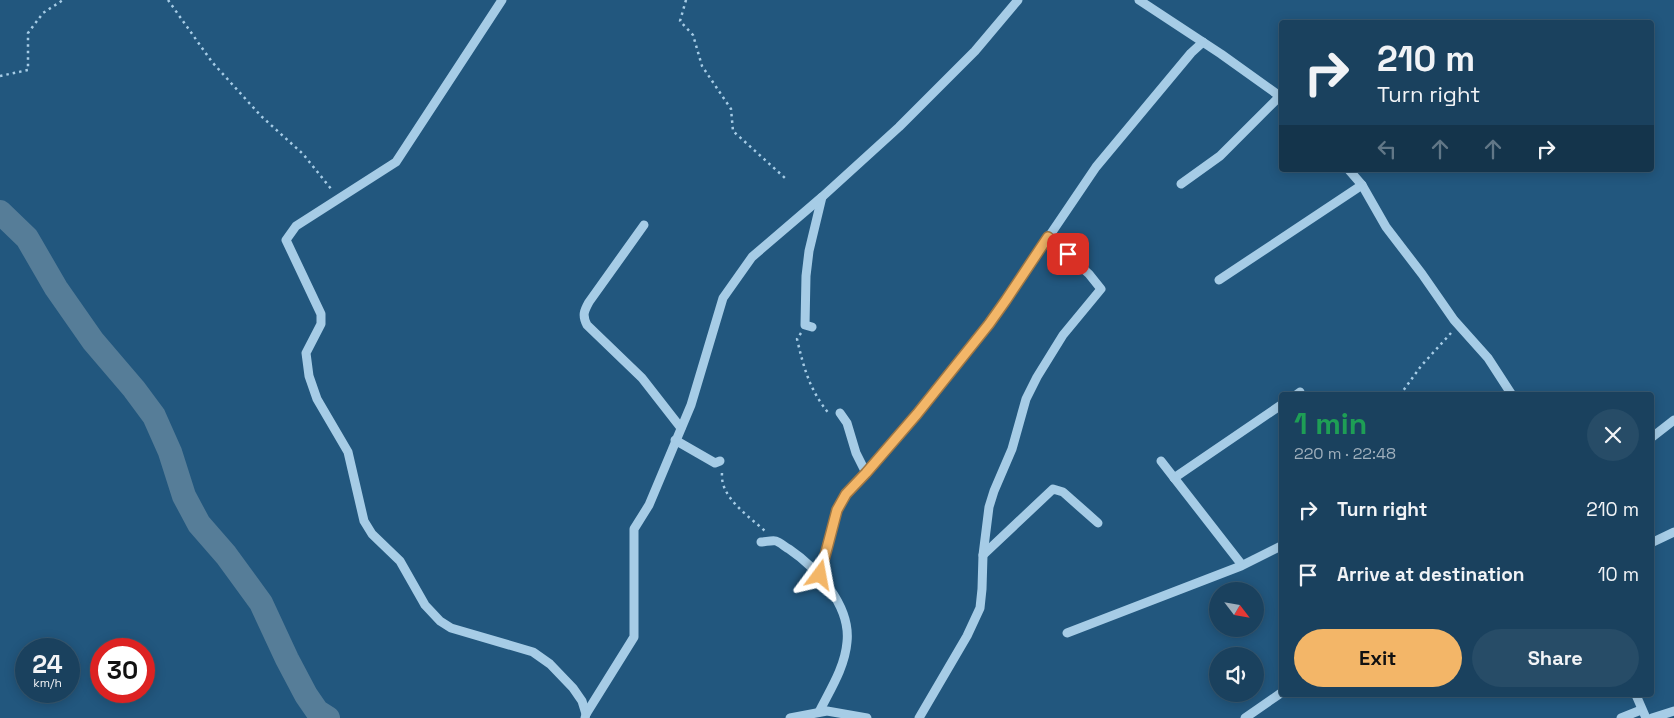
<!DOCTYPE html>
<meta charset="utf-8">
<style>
:root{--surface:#1a415e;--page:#274c67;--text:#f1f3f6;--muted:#9fafbc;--line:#385a73;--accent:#f3b668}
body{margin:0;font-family:"Space Grotesk",sans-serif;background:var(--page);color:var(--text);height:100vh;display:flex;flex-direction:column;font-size:19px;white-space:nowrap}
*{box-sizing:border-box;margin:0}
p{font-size:16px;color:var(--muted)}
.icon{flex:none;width:28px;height:28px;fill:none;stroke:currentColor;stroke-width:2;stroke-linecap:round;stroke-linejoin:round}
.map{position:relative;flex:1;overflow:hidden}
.sheet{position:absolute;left:1279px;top:392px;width:375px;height:305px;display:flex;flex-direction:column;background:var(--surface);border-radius:5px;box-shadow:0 2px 12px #0003,0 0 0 1px var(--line)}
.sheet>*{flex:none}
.banner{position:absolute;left:1279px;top:20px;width:375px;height:152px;border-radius:5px;box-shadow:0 2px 12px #0003,0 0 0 1px var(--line);background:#1a415e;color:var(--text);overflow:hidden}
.needle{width:32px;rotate:121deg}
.buttons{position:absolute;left:1209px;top:582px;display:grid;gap:10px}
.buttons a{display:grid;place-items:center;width:55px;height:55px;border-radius:50%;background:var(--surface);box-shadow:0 2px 12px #0003,0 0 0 1px var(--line);font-size:25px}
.speed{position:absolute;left:15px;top:638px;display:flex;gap:10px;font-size:25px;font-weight:700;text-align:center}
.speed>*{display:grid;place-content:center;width:65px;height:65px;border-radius:50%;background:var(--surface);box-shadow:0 2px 12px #0003,0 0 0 1px var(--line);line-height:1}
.speed small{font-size:12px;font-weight:400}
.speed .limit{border:8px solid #d22;background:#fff;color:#111}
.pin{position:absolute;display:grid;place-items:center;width:42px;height:42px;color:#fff;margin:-21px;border-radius:10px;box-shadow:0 2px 8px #0006}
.me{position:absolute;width:55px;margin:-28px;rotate:13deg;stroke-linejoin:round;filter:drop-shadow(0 0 4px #0008)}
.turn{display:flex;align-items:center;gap:18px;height:105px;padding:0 15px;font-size:22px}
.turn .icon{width:65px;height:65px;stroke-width:2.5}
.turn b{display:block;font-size:35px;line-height:42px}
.lanes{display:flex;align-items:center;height:48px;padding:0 15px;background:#0003;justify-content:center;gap:25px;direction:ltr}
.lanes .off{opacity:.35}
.round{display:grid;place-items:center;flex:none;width:52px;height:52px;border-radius:26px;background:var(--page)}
.summary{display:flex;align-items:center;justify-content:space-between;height:85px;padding:0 15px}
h1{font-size:30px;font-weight:700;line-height:38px;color:#1e9e55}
.action{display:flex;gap:10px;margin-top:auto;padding:10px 15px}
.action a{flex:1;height:58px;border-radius:30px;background:var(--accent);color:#111;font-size:20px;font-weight:700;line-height:58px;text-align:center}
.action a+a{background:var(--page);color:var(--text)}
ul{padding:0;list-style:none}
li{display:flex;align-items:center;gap:15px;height:65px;padding:0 15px}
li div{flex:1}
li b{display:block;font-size:19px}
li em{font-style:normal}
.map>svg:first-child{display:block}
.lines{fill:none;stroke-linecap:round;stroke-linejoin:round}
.river{stroke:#567d98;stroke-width:24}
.path{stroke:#a6cce6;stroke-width:2.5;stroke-dasharray:2.5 4;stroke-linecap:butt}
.minor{stroke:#a6cce6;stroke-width:9}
.route-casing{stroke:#9e7644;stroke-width:12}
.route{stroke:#f3b668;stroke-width:9}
</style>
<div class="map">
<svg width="1674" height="718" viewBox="0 0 1674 718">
<rect width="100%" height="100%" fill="#22577e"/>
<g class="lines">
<polyline class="river" points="0,212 27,238 56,288 93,341 134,389 154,416 170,452 184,496 199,524 226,555 261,603 287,659 306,695 317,711 328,718"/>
<g class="path">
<polyline points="168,0 212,62 261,116 303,154 332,190"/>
<polyline points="686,0 680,21 693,35 702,66 731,109 733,131 785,178"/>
<polyline points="0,76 28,70 28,33 43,13 63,0"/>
<path d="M801 333 797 339C804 369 810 391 830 415"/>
<polyline points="1400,395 1421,366 1451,333"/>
<path d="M722 473C720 498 749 516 766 532"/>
</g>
<g class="minor">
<polyline points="502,0 396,162 296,226 286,240 321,314 321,324 306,353 309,376 317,399 348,452 364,521 372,534 400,561 425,605 440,621 451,628 533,652 550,664 573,688 582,701 586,714 585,718"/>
<polyline points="1139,0 1221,54 1281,97"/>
<polyline points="1349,170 1362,185 1386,227 1422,274 1454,320 1488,358 1512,395"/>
<polyline points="1181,184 1220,156 1280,96"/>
<path d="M644 225 589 302C584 311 582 315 587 325L642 378 681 428"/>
<polyline points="1219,280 1362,185"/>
<polyline points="812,327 805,325 806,276 809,251 822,197"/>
<polyline points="1296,395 1300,392"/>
<polyline points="840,413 847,423 856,453 866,473"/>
<polyline points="1651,438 1674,420"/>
<polyline points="675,440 715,463 720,461"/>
<polyline points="1161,461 1242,565"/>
<polyline points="1174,478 1281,405"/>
<path d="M761 542C765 542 772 540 776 541 780 542 785 547 789 549 817 568 851 606 847 642 845 667 830 690 819 712"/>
<polyline points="1651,543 1674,532"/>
<polyline points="983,555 1053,489 1063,492 1098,523"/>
<polyline points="820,575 834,521 840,503 846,494 866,473 917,414 989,324 1006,300 1096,167 1191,53 1203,42"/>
<polyline points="1067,633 1241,566 1281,546"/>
<polyline points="1636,695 1646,718"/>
<polyline points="586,714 634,637 634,529 649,505 691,405 723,298 752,257 822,197 899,127 975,51 1018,0"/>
<polyline points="790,718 827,711 867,718"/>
<polyline points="919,718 967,636 980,608 982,589 983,555 989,507 994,491 1012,449 1026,399 1037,377 1063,335 1101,289 1089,274 1048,237"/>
<polyline points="1245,718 1281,693"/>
<polyline points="1621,718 1641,710"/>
<polyline points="1652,718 1674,711"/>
</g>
</g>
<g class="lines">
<defs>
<polyline id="route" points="820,575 837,510 846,494 866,473 917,414 989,324 1006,300 1048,237 1068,254"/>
</defs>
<use href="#route" class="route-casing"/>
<use href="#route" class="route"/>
</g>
</svg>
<div class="buttons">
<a><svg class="needle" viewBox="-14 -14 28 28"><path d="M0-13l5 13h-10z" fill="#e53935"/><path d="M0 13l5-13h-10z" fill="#9fafbc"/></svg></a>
<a><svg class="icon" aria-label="sound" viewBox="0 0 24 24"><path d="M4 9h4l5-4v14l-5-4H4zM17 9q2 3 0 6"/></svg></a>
</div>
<div class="speed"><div>24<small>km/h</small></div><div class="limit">30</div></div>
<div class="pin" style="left:1068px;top:254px;background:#d93025"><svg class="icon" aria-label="arrive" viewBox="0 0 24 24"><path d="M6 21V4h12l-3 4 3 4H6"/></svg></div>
<svg class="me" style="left:820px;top:575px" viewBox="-20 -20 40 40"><path d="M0-17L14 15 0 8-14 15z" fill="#f3b668" stroke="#fff" stroke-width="4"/></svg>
<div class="banner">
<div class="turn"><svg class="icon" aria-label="right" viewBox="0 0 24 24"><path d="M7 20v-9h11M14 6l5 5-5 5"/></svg><div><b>210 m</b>Turn right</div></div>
<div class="lanes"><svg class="icon off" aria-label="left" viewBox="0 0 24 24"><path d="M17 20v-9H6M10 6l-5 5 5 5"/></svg><svg class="icon off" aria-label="ahead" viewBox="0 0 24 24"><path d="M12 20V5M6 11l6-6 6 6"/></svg><svg class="icon off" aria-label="ahead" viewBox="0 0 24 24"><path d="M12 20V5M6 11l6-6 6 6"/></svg><svg class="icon" aria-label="right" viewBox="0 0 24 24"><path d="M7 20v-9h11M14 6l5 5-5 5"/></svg></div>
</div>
<section class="sheet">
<div class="summary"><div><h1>1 min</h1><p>220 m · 22:48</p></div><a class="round"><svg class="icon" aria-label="close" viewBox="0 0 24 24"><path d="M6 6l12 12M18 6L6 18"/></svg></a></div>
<ul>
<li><svg class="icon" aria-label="right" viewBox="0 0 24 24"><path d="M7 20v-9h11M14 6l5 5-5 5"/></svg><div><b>Turn right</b></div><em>210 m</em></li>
<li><svg class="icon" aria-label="arrive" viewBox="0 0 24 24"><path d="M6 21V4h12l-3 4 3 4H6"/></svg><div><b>Arrive at destination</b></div><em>10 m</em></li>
</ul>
<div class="action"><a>Exit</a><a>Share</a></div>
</section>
</div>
